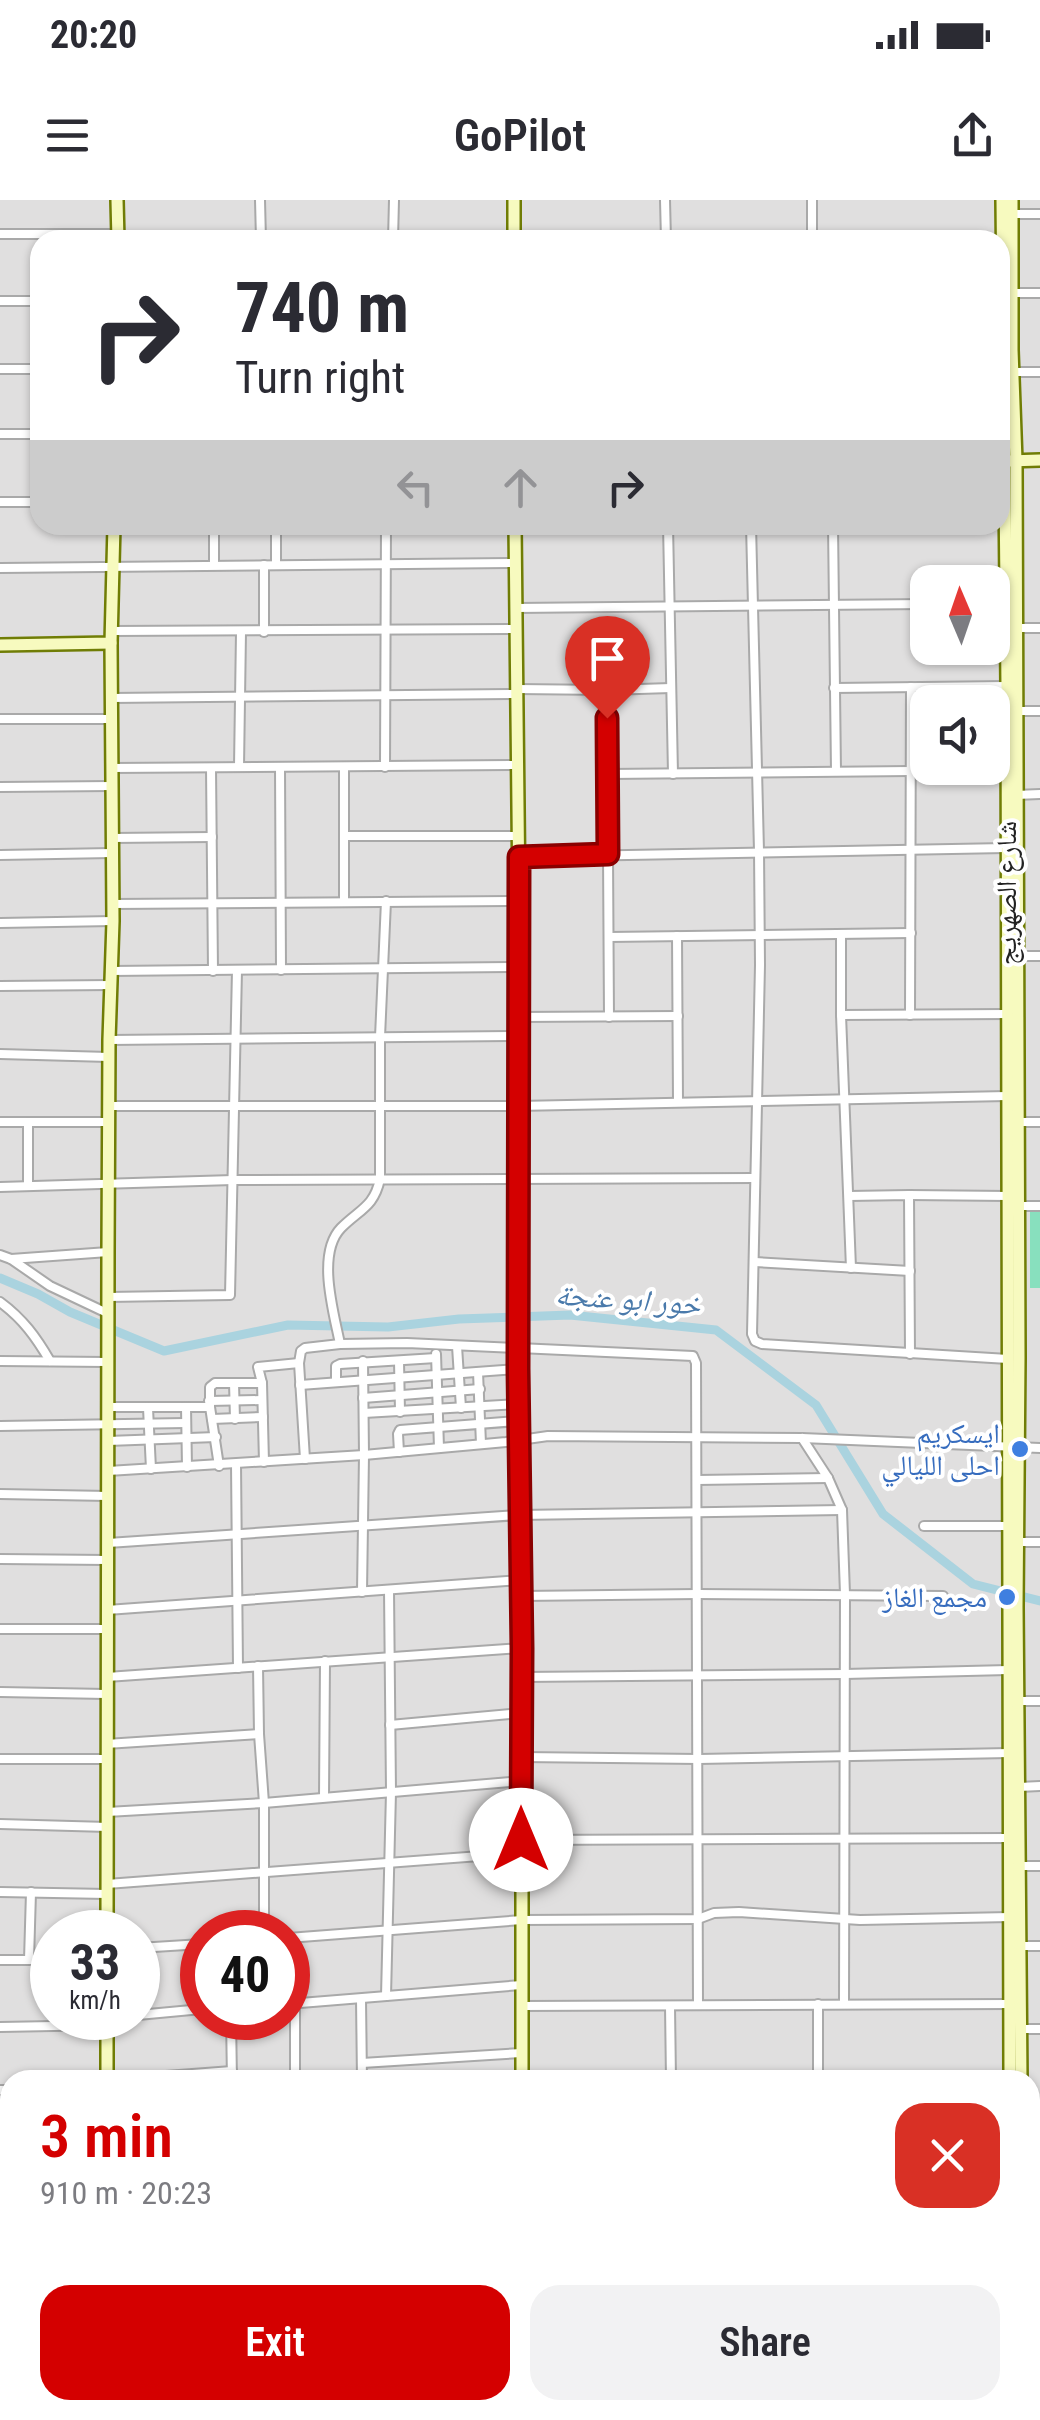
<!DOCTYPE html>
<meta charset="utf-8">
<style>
:root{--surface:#fff;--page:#f2f2f3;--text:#2b2b33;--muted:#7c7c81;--accent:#d40000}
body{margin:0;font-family:"Roboto Condensed","Noto Naskh Arabic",sans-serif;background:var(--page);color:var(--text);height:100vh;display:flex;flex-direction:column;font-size:38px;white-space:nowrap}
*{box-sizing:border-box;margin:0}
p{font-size:32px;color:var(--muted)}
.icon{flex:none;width:55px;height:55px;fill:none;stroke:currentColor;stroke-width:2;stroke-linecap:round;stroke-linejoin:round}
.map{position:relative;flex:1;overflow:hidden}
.sheet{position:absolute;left:0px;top:1870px;width:1040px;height:350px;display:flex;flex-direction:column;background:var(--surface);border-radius:30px 30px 0 0;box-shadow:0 2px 8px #0004}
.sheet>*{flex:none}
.guide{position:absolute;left:30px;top:30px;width:980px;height:305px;border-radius:30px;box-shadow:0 2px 8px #0004;background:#fff;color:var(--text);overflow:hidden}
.needle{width:65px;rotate:358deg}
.controls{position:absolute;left:910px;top:365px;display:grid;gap:20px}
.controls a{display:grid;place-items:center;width:100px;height:100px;border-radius:20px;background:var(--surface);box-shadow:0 2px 8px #0004;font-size:50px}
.speed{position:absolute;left:30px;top:1710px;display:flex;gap:20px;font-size:50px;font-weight:700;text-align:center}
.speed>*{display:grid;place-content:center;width:130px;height:130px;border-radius:50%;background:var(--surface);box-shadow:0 2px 8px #0004;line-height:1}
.speed small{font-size:25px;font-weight:400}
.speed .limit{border:15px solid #d22;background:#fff;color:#111}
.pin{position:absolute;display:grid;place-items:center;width:85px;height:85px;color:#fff;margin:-102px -42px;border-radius:50% 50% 50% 0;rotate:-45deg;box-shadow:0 0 10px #0007}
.pin .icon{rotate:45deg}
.me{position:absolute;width:110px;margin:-55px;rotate:0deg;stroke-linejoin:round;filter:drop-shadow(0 0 8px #0008)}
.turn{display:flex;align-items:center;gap:35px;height:210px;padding:0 40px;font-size:45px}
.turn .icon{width:130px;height:130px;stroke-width:2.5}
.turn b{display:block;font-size:70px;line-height:85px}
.lanes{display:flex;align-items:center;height:95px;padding:0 40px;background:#0003;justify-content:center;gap:50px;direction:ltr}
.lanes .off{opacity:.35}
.round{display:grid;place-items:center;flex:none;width:105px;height:105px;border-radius:30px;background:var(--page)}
.summary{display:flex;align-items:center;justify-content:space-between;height:170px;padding:0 40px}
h1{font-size:60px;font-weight:600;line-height:75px;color:var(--accent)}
.cta{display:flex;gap:20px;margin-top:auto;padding:20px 40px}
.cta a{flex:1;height:115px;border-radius:30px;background:var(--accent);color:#fff;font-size:40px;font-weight:600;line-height:115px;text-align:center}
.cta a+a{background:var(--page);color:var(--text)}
.status{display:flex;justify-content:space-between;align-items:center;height:70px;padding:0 50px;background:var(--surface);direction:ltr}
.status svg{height:28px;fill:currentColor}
header{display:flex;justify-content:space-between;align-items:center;height:130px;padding:0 40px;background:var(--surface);font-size:45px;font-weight:600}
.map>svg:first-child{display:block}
.residential{fill:#e0dfdf;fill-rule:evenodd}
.pitch{fill:#88e0be}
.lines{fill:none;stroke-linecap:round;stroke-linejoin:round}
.canal{stroke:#aad3df;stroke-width:9}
.street-casing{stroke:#a9a9a9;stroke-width:12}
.secondary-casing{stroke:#707d05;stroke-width:16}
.street{stroke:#fff;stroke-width:8}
.secondary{stroke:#f7fabf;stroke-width:11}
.route-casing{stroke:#8a0000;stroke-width:25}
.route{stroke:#d40000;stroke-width:18}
.shop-dot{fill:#3f7fe0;stroke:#fff;stroke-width:4}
.labels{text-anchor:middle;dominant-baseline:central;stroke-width:8;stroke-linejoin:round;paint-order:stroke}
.street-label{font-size:28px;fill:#222;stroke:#fff}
.shop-label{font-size:28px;fill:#366cbe;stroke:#fff;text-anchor:end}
.water-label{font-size:30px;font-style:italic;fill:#4a7aab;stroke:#fff}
</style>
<div class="status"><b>20:20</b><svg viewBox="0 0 49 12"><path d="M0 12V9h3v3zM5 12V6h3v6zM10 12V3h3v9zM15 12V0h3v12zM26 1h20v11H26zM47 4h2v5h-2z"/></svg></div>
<header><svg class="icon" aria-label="menu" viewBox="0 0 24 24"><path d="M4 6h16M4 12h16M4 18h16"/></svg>GoPilot<svg class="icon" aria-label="share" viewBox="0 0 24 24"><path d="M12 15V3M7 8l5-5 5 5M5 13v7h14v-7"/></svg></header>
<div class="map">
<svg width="1040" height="2220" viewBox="0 0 1040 2220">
<rect width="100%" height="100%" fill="#f2efe9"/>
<path class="residential" d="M0 0H1040V2220H0ZM40 40H1000V325H40ZM928 382H992V448H928ZM928 502H992V568H928ZM52 1732H138V1818H52ZM202 1732H288V1818H202ZM10 1880H1030V2210H10Z"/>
<rect class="pitch" x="1030" y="1012" width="10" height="76"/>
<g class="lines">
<polyline class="canal" points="0,1078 38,1094 70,1112 164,1151 288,1125 388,1127 459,1119 570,1115 716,1130 816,1205 883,1314 973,1384 1040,1401"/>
<defs>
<g id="street">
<polyline points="260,0 261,40"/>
<polyline points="665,0 666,40"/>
<polyline points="812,0 812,40"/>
<polyline points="1012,14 1040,14"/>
<polyline points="0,34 118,34"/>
<polyline points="393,40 394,0"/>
<polyline points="1013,93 1040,93"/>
<polyline points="0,101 40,101"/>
<polyline points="0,169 40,169"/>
<polyline points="1010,172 1040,172"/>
<polyline points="0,234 40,234"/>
<polyline points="0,302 40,302"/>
<polyline points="214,325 214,365"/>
<polyline points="668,325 673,574"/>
<polyline points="751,325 759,651 760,765 752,1134 755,1141 762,1144 1008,1159"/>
<polyline points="833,325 836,571"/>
<polyline points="276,364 276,325"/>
<polyline points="264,365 264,432"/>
<polyline points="0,368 515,363"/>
<polyline points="516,408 928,404"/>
<polyline points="1015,428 1040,428"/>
<polyline points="112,431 516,429"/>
<polyline points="834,488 1007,486"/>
<polyline points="517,489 607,490 609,817"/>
<polyline points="607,490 671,488"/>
<polyline points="111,498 517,494"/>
<polyline points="1017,511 1040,511"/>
<polyline points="0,519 111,519"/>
<polyline points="239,567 241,432"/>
<polyline points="280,567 281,770"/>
<polyline points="385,567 386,325"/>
<polyline points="111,568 518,565"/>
<polyline points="211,568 213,771"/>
<polyline points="608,574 911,571"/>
<polyline points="0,587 112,586"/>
<polyline points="1016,595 1040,594"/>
<polyline points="345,636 519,636"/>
<polyline points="112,638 212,637"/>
<polyline points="0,655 112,653"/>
<polyline points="519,657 1006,648"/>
<polyline points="344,702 344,567"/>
<polyline points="113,704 519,701"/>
<polyline points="0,723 113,721"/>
<polyline points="841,735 841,815 851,1068"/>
<polyline points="677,736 678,902"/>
<polyline points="609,737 911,733"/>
<polyline points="1017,756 1040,756"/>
<polyline points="111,771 519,767"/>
<polyline points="0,786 111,785"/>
<polyline points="841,815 1007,814"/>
<polyline points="910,815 911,487"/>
<polyline points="519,817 678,816"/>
<polyline points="109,840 519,836"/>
<polyline points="0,854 109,857"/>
<polyline points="109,906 518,906 1007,896"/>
<polyline points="0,922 109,922"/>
<polyline points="1018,922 1040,922"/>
<polyline points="28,986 28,923"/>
<polyline points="0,987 233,980 755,978"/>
<polyline points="909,995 1008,996"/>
<polyline points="849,996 909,995 910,1154"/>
<polyline points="1019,1006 1040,1006"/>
<polyline points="0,1055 11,1059 50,1086 107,1113"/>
<polyline points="11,1059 108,1052"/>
<polyline points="755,1062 910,1071"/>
<polyline points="108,1097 230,1095 237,770"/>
<path d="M0 1102C23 1119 36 1137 50 1161"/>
<path d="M340 1144C334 1113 316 1054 341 1028 360 1009 374 1007 380 979V837L386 701"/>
<polyline points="457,1146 461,1208"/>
<polyline points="436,1154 439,1248"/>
<polyline points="0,1161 107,1162"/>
<polyline points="399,1161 400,1212"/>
<polyline points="478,1172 481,1244"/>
<polyline points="336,1182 336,1166 340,1164 436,1158"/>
<polyline points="234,1183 235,1219"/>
<polyline points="300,1185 518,1169"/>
<polyline points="363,1198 480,1189"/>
<polyline points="209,1201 262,1200"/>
<polyline points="108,1207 210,1207"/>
<polyline points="186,1207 187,1267"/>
<polyline points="148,1208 151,1269"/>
<polyline points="364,1213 518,1204"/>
<polyline points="212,1219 263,1217"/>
<polyline points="0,1226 186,1223"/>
<polyline points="802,1238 828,1278 842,1310 845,1394 844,1804"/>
<polyline points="108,1241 216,1237"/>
<polyline points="399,1252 398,1234 400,1230 518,1221"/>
<polyline points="305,1259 299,1163 301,1151 305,1148 340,1144 407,1143 693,1156 696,1163 698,1805"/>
<polyline points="264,1262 262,1183 258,1167 299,1163"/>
<polyline points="236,1264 238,1468"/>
<polyline points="219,1266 210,1207 210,1187 215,1183 262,1183"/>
<polyline points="108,1271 364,1255 506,1242 548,1236 802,1238 1040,1248"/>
<polyline points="697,1280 828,1278"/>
<polyline points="0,1294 108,1296"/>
<polyline points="924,1326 1008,1326"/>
<polyline points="1018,1342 1040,1342"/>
<polyline points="108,1343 519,1315 842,1310"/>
<polyline points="0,1359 108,1360"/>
<polyline points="362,1392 364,1255 363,1161"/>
<polyline points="521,1396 698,1394 943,1396"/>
<polyline points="107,1410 521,1380"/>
<polyline points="0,1429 106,1429"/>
<polyline points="258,1466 259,1534 264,1603 264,1732"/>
<polyline points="107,1477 522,1448"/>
<polyline points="522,1477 845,1474 1008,1470"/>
<polyline points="0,1492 106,1494"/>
<polyline points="1018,1501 1040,1501"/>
<polyline points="390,1525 522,1513"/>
<polyline points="106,1544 259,1534"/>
<polyline points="522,1557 699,1559 1009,1553"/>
<polyline points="0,1559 107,1559"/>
<polyline points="1019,1587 1040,1586"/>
<polyline points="324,1597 325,1461"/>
<polyline points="107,1612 264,1603 522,1581"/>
<polyline points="0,1624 108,1627"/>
<polyline points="521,1640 1009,1638"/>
<polyline points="1020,1666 1040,1666"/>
<polyline points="107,1684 521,1653"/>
<polyline points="0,1692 107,1694"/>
<polyline points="288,1738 522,1720 698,1719 714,1713 739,1712 860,1720 1010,1717"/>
<polyline points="1020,1746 1040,1746"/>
<polyline points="138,1748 202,1744"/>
<polyline points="0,1760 52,1760"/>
<polyline points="29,1760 31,1692"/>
<polyline points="386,1796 391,1592 389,1390"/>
<polyline points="361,1799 362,1880"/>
<polyline points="288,1804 521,1785"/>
<polyline points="818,1804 818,1880"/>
<polyline points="521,1806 1011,1804"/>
<polyline points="670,1806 671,1880"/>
<polyline points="138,1815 202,1809"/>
<polyline points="231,1818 232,1880"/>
<polyline points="0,1827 107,1825"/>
<polyline points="1021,1829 1040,1829"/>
<polyline points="362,1863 521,1853"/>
<polyline points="113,1880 232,1871"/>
<polyline points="295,1880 295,1803"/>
<polyline points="0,1890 10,1890"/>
<polyline points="1030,1918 1040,1918"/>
<polyline points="0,1958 10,1958"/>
<polyline points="1030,1996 1040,1996"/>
<polyline points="0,2024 10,2024"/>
<polyline points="1030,2083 1040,2083"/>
<polyline points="0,2092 10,2092"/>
<polyline points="0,2133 10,2133"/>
<polyline points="1030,2164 1040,2164"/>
<polyline points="255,2210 256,2220"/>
<polyline points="320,2210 320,2220"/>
<polyline points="821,2210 821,2220"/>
<polyline points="23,2220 46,2213 143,2210"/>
<polyline points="388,2220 388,2210"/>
<polyline points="675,2220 675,2210"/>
</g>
<g id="secondary">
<polyline points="117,0 118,40"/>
<polyline points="1002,0 1007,486 1010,1880"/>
<polyline points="1012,0 1012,150 1016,261 1019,1158 1017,1407 1021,1880"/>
<polyline points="514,40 514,0"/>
<polyline points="1009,261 1040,260"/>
<polyline points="515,325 519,701 518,1169 522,1448 522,1880"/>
<polyline points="0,445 111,443 114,325"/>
<polyline points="107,1732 108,1052 109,840 113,721 111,443"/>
<polyline points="107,1880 107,1818"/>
<polyline points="524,2210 524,2220"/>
<polyline points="1013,2210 1013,2220"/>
<polyline points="1023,2210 1023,2220"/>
<polyline points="104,2220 104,2210"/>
</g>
</defs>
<use href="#street" class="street-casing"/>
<use href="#secondary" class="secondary-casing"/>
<use href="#street" class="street"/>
<use href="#secondary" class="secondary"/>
</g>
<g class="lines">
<defs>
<polyline id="route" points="521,1640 522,1448 518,1169 519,657 608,654 607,518"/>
</defs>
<use href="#route" class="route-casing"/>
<use href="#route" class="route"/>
</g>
<g class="shop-dot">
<circle cx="1020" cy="1249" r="10"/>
<circle cx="1007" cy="1397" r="10"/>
</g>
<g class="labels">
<g class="street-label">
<text transform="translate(1006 693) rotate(-90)">شارع الصهريج</text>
</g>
<g class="shop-label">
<text x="1000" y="1233">ايسكريم<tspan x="1000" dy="32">احلى الليالي</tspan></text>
<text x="987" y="1397">مجمع الغاز</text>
</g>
<g class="water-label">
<text transform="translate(628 1099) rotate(4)">خور ابو عنجة</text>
</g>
</g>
</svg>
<div class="controls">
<a><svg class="needle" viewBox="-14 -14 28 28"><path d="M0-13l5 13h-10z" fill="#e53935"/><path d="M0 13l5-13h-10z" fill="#7c7c81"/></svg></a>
<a><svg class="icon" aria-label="sound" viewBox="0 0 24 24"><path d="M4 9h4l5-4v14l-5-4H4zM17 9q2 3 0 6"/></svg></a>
</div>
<div class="speed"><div>33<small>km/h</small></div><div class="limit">40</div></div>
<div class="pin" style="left:607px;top:518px;background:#d93025"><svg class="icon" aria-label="arrive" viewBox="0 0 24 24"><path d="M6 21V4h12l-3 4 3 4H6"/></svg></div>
<svg class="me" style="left:521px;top:1640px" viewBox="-20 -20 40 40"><circle r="19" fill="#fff"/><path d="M0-13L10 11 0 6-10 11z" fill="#d40000"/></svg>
<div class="guide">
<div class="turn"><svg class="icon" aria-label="right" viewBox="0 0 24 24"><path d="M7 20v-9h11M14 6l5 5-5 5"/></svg><div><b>740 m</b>Turn right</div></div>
<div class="lanes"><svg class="icon off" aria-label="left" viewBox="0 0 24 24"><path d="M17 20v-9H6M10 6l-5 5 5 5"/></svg><svg class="icon off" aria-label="ahead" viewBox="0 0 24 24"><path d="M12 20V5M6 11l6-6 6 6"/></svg><svg class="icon" aria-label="right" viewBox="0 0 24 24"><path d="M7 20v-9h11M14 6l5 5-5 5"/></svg></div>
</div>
<section class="sheet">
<div class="summary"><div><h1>3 min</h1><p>910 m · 20:23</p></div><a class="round" style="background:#d93025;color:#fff"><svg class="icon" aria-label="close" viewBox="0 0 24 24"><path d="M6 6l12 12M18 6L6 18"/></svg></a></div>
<div class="cta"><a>Exit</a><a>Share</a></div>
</section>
</div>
